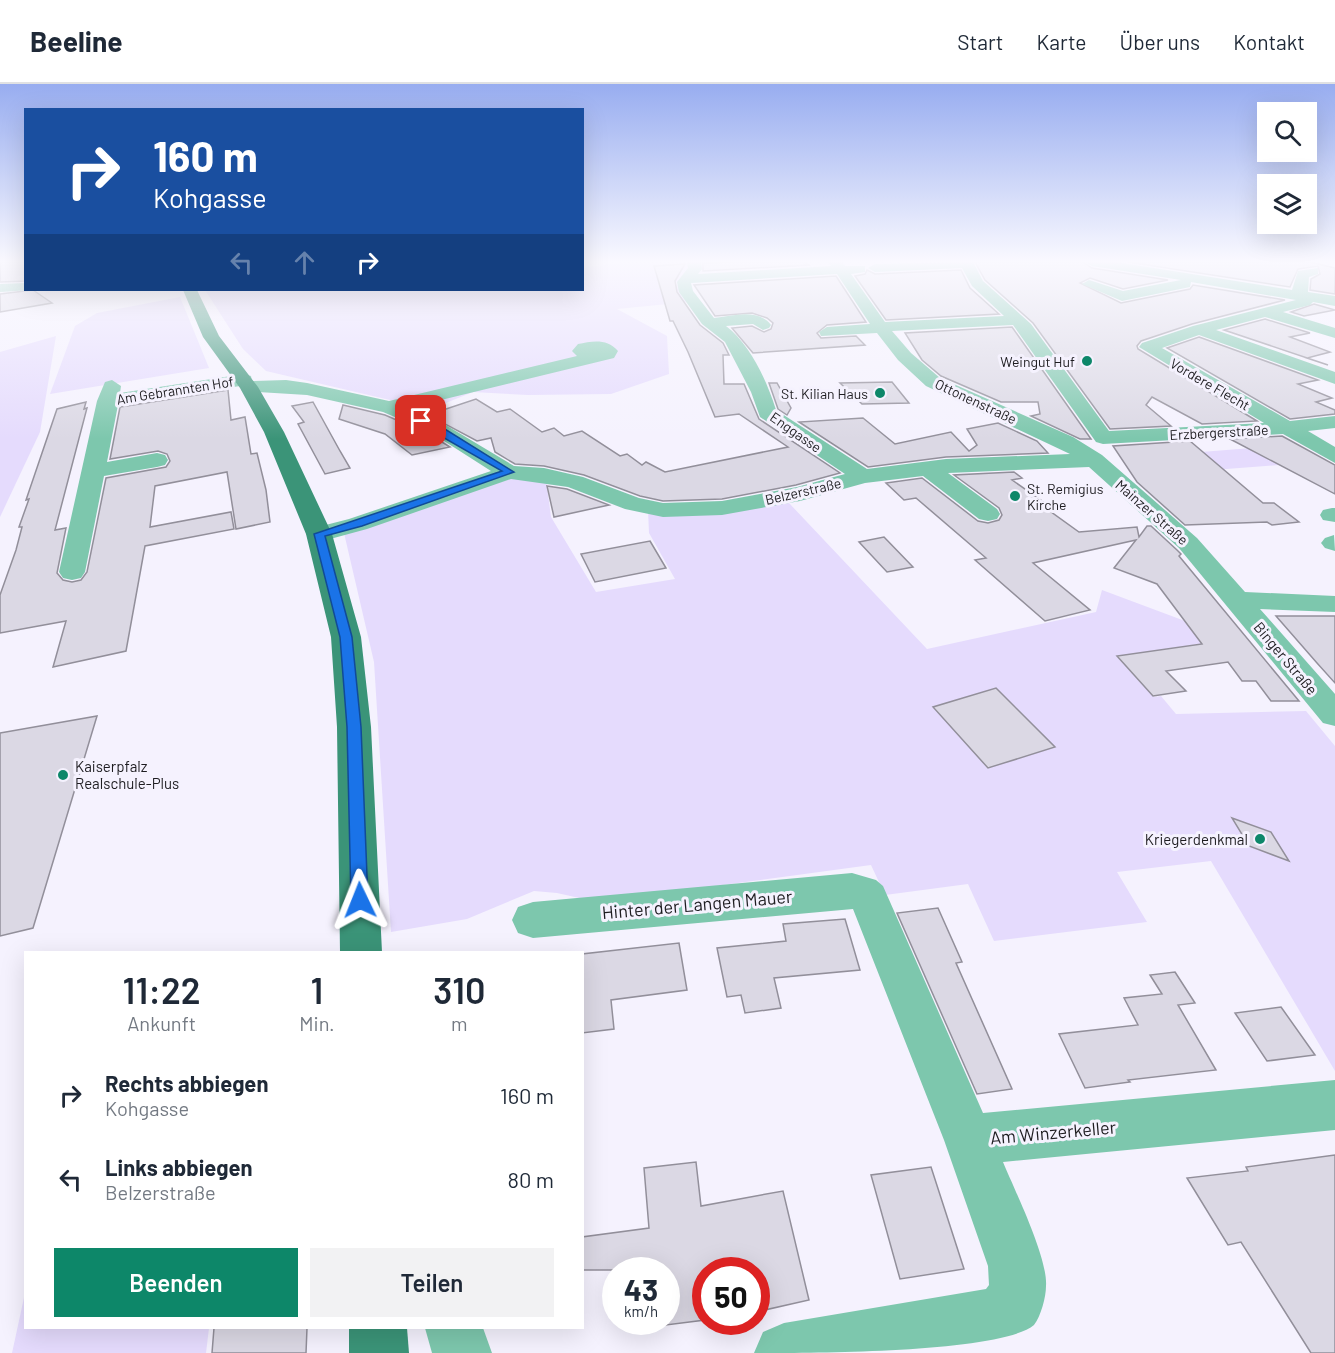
<!DOCTYPE html>
<html lang="de">
<meta charset="utf-8">
<style>
:root{--surface:#fff;--page:#f2f2f3;--text:#1f2937;--muted:#747a83;--line:#e0e1e3;--accent:#0d8769}
body{margin:0;font-family:Barlow,sans-serif;background:var(--page);color:var(--text);height:100vh;display:flex;flex-direction:column;font-size:22px;white-space:nowrap}
*{box-sizing:border-box;margin:0}
p{font-size:20px;color:var(--muted)}
.icon{flex:none;width:33px;height:33px;fill:none;stroke:currentColor;stroke-width:2;stroke-linecap:round;stroke-linejoin:round}
.map{position:relative;flex:1;overflow:hidden}
.panel{position:absolute;left:24px;top:867px;width:560px;height:378px;display:flex;flex-direction:column;background:var(--surface);border-radius:0px;box-shadow:0 6px 24px #0002}
.panel>*{flex:none}
.hud{position:absolute;left:24px;top:24px;width:560px;height:183px;border-radius:0px;box-shadow:0 6px 24px #0002;background:#1a4fa0;color:#fff;overflow:hidden}
.fabs{position:absolute;left:1257px;top:18px;display:grid;gap:12px}
.fabs a{display:grid;place-items:center;width:60px;height:60px;border-radius:0px;background:var(--surface);box-shadow:0 6px 24px #0002;font-size:30px}
.speed{position:absolute;left:602px;top:1173px;display:flex;gap:12px;font-size:30px;font-weight:700;text-align:center}
.speed>*{display:grid;place-content:center;width:78px;height:78px;border-radius:50%;background:var(--surface);box-shadow:0 6px 24px #0002;line-height:1}
.speed small{font-size:15px;font-weight:400}
.speed .limit{border:9px solid #d22;background:#fff;color:#111}
.pin{position:absolute;display:grid;place-items:center;width:51px;height:51px;color:#fff;margin:-26px;border-radius:12px;box-shadow:0 3px 9px #0006}
.me{position:absolute;width:66px;margin:-33px;rotate:358deg;stroke-linejoin:round;filter:drop-shadow(0 0 4px #0008)}
.turn{display:flex;align-items:center;gap:21px;height:126px;padding:0 30px;font-size:27px}
.turn .icon{width:78px;height:78px;stroke-width:2.5}
.turn b{display:block;font-size:42px;line-height:51px}
.lanes{display:flex;align-items:center;height:57px;padding:0 30px;background:#0003;justify-content:center;gap:30px;direction:ltr}
.lanes .off{opacity:.35}
.eta{display:flex;justify-content:space-evenly;align-items:center;height:102px;text-align:center}
.eta b{font-size:36px;font-weight:600;line-height:42px}
.cta{display:flex;gap:12px;margin-top:auto;padding:12px 30px}
.cta a{flex:1;height:69px;border-radius:0px;background:var(--accent);color:#fff;font-size:24px;font-weight:600;line-height:69px;text-align:center}
.cta a+a{background:var(--page);color:var(--text)}
ul{padding:0;list-style:none}
li{display:flex;align-items:center;gap:18px;height:84px;padding:0 30px}
li div{flex:1}
li b{display:block;font-size:22px}
li em{font-style:normal}
header{display:flex;align-items:center;gap:36px;box-sizing:border-box;height:84px;padding:0 30px;background:var(--surface);border-bottom:2px solid var(--line)}
header strong{font-size:28px}
nav{display:flex;gap:33px;margin-inline-start:auto;font-size:21px}
.map>svg:first-child{display:block}
.green{fill:#e5dbfd}
.building{fill:#dbd8e4;stroke:#928f9a;stroke-width:1.5}
.lines{fill:none;stroke-linecap:round;stroke-linejoin:round}
.minor{fill:#7dc7ad;fill-rule:evenodd}
.major{fill:#3b9478;fill-rule:evenodd}
.route{fill:#1a73e8;stroke:#114b97;stroke-width:1.5}
.poi-dot{fill:#0d8769;stroke:#f5f2fe;stroke-width:2}
.labels{text-anchor:middle;dominant-baseline:central;stroke-width:6;stroke-linejoin:round;paint-order:stroke}
.far-poi-label{font-size:14px;fill:#1e1d21;stroke:#f5f2fe;text-anchor:end}
.far-street-label{font-size:14px;fill:#1e1d21;stroke:#f5f2fe}
.street-label{font-size:15px;fill:#1e1d21;stroke:#f5f2fe}
.poi-label{font-size:15px;fill:#1e1d21;stroke:#f5f2fe;text-anchor:start}
.near-street-label{font-size:18px;fill:#1e1d21;stroke:#f5f2fe}
</style>
<header>
<strong>Beeline</strong>
<nav><a>Start</a><a>Karte</a><a>Über uns</a><a>Kontakt</a></nav>
</header>
<div class="map">
<svg width="1335" height="1269" viewBox="0 0 1335 1269">
<rect width="100%" height="100%" fill="#f5f2fe"/>
<g class="green">
<polygon points="627,178 687,178 696,181 676,199 689,218 617,225 667,252 669,290 611,310 528,311 473,308 426,327 390,316 266,287 243,265 205,206 582,206 582,184"/>
<polygon points="180,213 209,284 50,310 75,242 97,229"/>
<polygon points="56,252 40,348 0,433 0,268"/>
<polygon points="1252,364 1279,381 1200,387 1214,378 1201,368"/>
<polygon points="516,393 546,395 551,433 596,508 675,495 649,449 648,426 789,419 927,565 1096,528 1102,506 1185,537 1192,536 1212,558 1117,573 1154,613 1161,612 1176,630 1306,627 1335,662 1335,987 1211,777 1117,788 1147,838 994,857 968,800 885,811 871,781 597,818 557,809 534,807 467,835 391,848 374,578 344,449"/>
<polygon points="25,1209 26,1244 209,1244 206,1269 12,1269"/>
</g>
<g class="building">
<polygon points="0,178 26,178 26,197 0,198"/>
<polygon points="735,178 805,178 809,181 703,187 703,179"/>
<polygon points="975,178 1083,178 1092,184 1168,196 1123,205 1090,194 1080,199 1121,219 1190,205 1193,201 1285,216 1192,240 1141,257 1137,262 1138,265 1257,337 1202,340 1152,313 1146,321 1171,342 1110,345 1033,239 985,196"/>
<polygon points="1128,178 1310,178 1335,184 1335,210 1310,206 1311,195 1320,190 1318,182 1298,185 1290,203"/>
<polygon points="685,180 675,197 677,208 700,241 723,259 729,271 723,271 724,300 744,300 759,335 840,389 796,401 722,415 663,417 640,412 584,391 544,382 515,380 495,368 491,354 477,357 428,331 476,315 497,328 510,325 542,348 554,344 564,352 582,347 620,372 627,370 642,381 646,378 665,388 788,363 739,330 715,333 688,268 673,237 670,237 654,182"/>
<polygon points="867,186 875,190 961,186 970,204 999,230 886,236 855,192 865,190"/>
<polygon points="836,192 866,238 827,241 817,249 821,254 856,252 865,261 753,269 732,244 752,242 764,248 771,245 773,239 767,234 752,229 715,232 694,201"/>
<polygon points="33,206 52,219 0,228 0,210"/>
<polygon points="1314,220 1335,226 1304,232 1291,228"/>
<polygon points="1265,235 1310,249 1290,253 1330,268 1307,274 1328,281 1224,246"/>
<polygon points="1012,243 1091,355 1080,355 1031,332 1040,330 1038,318 1001,318 941,292 922,276 905,249"/>
<polygon points="1199,253 1318,296 1298,300 1332,314 1316,318 1335,326 1335,330 1290,335 1167,264"/>
<polygon points="892,298 909,319 862,320 840,299"/>
<polygon points="769,299 777,299 791,324 787,331 778,325"/>
<polygon points="228,306 231,336 245,333 251,370 257,369 266,406 270,438 236,445 227,388 155,402 150,443 231,428 234,445 145,462 126,567 53,583 66,537 0,549 0,511 16,466 22,443 19,443 29,415 26,416 57,325 86,318 84,325 87,324 55,446 66,444 57,489 63,496 72,498 81,496 87,488 106,394 166,383 170,377 167,370 158,367 110,375 120,323"/>
<polygon points="313,318 340,367 350,384 325,390 298,340 304,338 292,322"/>
<polygon points="343,321 385,331 429,350 450,363 412,371 385,350 339,335"/>
<polygon points="863,334 895,360 951,348 969,367 977,361 967,345 998,339 1037,357 1048,369 946,373 868,383 799,338"/>
<polygon points="1282,352 1335,381 1335,410 1230,355"/>
<polygon points="1190,357 1263,419 1274,419 1299,438 1272,441 1267,438 1185,441 1137,398 1113,362"/>
<polygon points="1014,388 1022,394 1012,396 1045,419 1040,420 1079,448 1137,443 1139,453 1147,442 1151,442 1177,466 1181,470 1179,472 1299,617 1271,617 1256,597 1242,597 1228,578 1166,587 1186,607 1153,612 1117,572 1202,560 1157,500 1114,484 1136,456 1033,479 1090,526 1045,537 975,476 986,474 916,414 904,416 886,399 922,394 978,437 988,439 999,436 1002,431 999,424 954,391"/>
<polygon points="547,402 567,405 609,421 554,433"/>
<polygon points="884,453 913,483 887,488 859,458"/>
<polygon points="650,457 666,484 595,498 581,470"/>
<polygon points="1276,532 1335,532 1335,599 1317,579"/>
<polygon points="996,604 1055,663 988,684 933,623"/>
<polygon points="97,632 33,844 0,852 0,649"/>
<polygon points="1232,734 1271,748 1289,777 1249,762"/>
<polygon points="938,824 962,878 956,879 1012,1005 977,1010 897,829"/>
<polygon points="845,835 860,886 774,894 781,924 745,929 741,911 727,913 717,864 786,857 783,840"/>
<polygon points="679,859 687,906 611,916 614,945 582,949 582,870"/>
<polygon points="1175,888 1195,919 1178,921 1216,986 1128,996 1130,998 1085,1004 1059,950 1138,941 1124,914 1162,910 1150,891"/>
<polygon points="1281,923 1315,971 1267,977 1235,929"/>
<polygon points="1335,1071 1335,1269 1311,1269 1241,1158 1228,1161 1187,1094 1248,1087 1246,1083"/>
<polygon points="696,1078 701,1122 783,1107 809,1216 756,1228 756,1186 705,1186 705,1236 666,1241 666,1186 582,1186 582,1153 649,1144 644,1084"/>
<polygon points="931,1083 964,1185 900,1195 871,1091"/>
<polygon points="214,1244 307,1244 306,1269 212,1269"/>
</g>
<g class="lines">
<g class="minor">
<path d="M687 178H701L702 185 698 190 831 182 828 178H842L845 182H865V188L851 190 885 238 1004 232 972 202 962 184 875 188 868 184 875 180 973 178 983 197 1031 240 1109 347 1264 339 1139 263 1142 259 1193 242 1296 216 1191 198 1190 203 1122 217 1082 200 1089 196 1123 207 1181 196 1092 182 1085 178H1116L1292 206 1298 187 1318 184V190L1309 193 1308 208 1335 212V222L1313 218 1310 221 1283 228 1335 244V254L1265 233 1216 246 1335 288V300L1199 251 1162 264 1290 337 1335 332V344L1308 347 1335 363V379L1283 350 1103 360 1096 358 1013 241 892 247 911 269 940 294 1073 353 1102 371 1197 454 1245 508 1335 512V528L1260 525 1335 610V642L1323 639 1179 464 1089 383 948 389 997 425 1000 430 997 435 988 437 979 435 923 392 865 399 800 417 722 431 663 433 625 425 568 403 511 395 367 445 319 458 310 455 306 450 310 445 349 435 491 387 430 348 383 328 307 311 242 307 240 302 118 321 107 378 157 369 165 371 168 376 165 381 157 383 104 392 85 488 81 494 72 496 63 494 59 488 97 317 105 298 112 296 121 302 120 309 244 290 251 292 252 297 286 296 307 299 389 317 577 272 572 267 578 260C592 257 607 254 618 267L614 274 408 324 444 340 514 382 544 384 583 393 639 414 663 419 722 417 797 403 845 390 760 333 751 308 725 258 702 240 679 208 677 198 688 184ZM837 190 870 240 827 243 819 248 821 252 877 249 898 276 926 302 1070 370 946 375 867 385 776 326C767 297 750 260 726 242L753 240 763 246 769 244 771 241C758 224 733 232 714 234L693 207 691 199Z"/>
<polygon points="26,199 26,206 31,206 0,208 0,200"/>
<polygon points="1332,424 1335,424 1335,438 1323,436 1320,431 1323,426"/>
<polygon points="1334,451 1335,467 1325,464 1321,459 1325,454"/>
<path d="M852 789 876 796 883 802 983 1029 1335 996V1046L1003 1078C1015 1107 1048 1174 1046 1202 1046 1213 1041 1232 1034 1241 1001 1269 810 1269 754 1269L763 1248 784 1239 986 1205 989 1201 988 1182 944 1056 853 825 533 854 518 849 512 836 518 823 533 818Z"/>
<polygon points="425,1244 483,1244 492,1269 432,1269"/>
</g>
<g class="major">
<polygon points="183,206 197,206 219,252 258,303 284,348 332,450 361,553 371,643 382,868 340,868 337,643 331,553 306,450 264,348 240,304 203,253"/>
<polygon points="349,1244 407,1244 409,1269 349,1269"/>
</g>
</g>
<linearGradient id="sky" x2="0" y2="1"><stop stop-color="#98adf0"/><stop offset="0.5" stop-color="#faf9ff"/><stop offset="1" stop-color="#faf9ff" stop-opacity="0"/></linearGradient>
<rect width="1335" height="355" fill="url(#sky)"/>
<polygon class="route" points="421,335 440,342 514,388 362,442 325,452 352,553 361,643 368,816 366,821 360,823 354,821 351,816 347,643 340,553 314,450 502,387 418,339"/>
<g class="poi-dot">
<circle cx="1087" cy="277" r="6"/>
<circle cx="880" cy="309" r="6"/>
<circle cx="1015" cy="412" r="6"/>
<circle cx="63" cy="691" r="6"/>
<circle cx="1260" cy="755" r="6"/>
</g>
<g class="labels">
<g class="far-poi-label">
<text x="1075" y="277">Weingut Huf</text>
<text x="868" y="309">St. Kilian Haus</text>
<text x="1027" y="404" text-anchor="start">St. Remigius<tspan x="1027" dy="16">Kirche</tspan></text>
</g>
<g class="far-street-label">
<text transform="translate(1210 300) rotate(30)">Vordere Flecht</text>
<text transform="translate(175 306) rotate(-9)">Am Gebrannten Hof</text>
<text transform="translate(976 317) rotate(25)">Ottonenstraße</text>
<text transform="translate(796 348) rotate(35)">Enggasse</text>
<text transform="translate(1219 348) rotate(-3)">Erzbergerstraße</text>
<text transform="translate(803 407) rotate(-13)">Belzerstraße</text>
<text transform="translate(1152 428) rotate(41)">Mainzer Straße</text>
</g>
<g class="street-label">
<text transform="translate(1286 574) rotate(50)">Binger Straße</text>
</g>
<g class="poi-label">
<text x="75" y="682">Kaiserpfalz<tspan x="75" dy="17">Realschule-Plus</tspan></text>
<text x="1248" y="755" text-anchor="end">Kriegerdenkmal</text>
</g>
<g class="near-street-label">
<text transform="translate(697 820) rotate(-5)">Hinter der Langen Mauer</text>
<text transform="translate(1053 1048) rotate(-5)">Am Winzerkeller</text>
</g>
</g>
</svg>
<div class="fabs">
<a><svg class="icon" aria-label="search" viewBox="0 0 24 24"><circle cx="10" cy="10" r="6"/><path d="M15 15l6 6"/></svg></a>
<a><svg class="icon" aria-label="layers" viewBox="0 0 24 24"><path d="M12 4l9 5-9 5-9-5zM3 14l9 5 9-5"/></svg></a>
</div>
<div class="speed"><div>43<small>km/h</small></div><div class="limit">50</div></div>
<div class="pin" style="left:421px;top:337px;background:#d93025"><svg class="icon" aria-label="arrive" viewBox="0 0 24 24"><path d="M6 21V4h12l-3 4 3 4H6"/></svg></div>
<svg class="me" style="left:360px;top:816px" viewBox="-20 -20 40 40"><path d="M0-17L14 15 0 8-14 15z" fill="#1a73e8" stroke="#fff" stroke-width="4"/></svg>
<div class="hud">
<div class="turn"><svg class="icon" aria-label="right" viewBox="0 0 24 24"><path d="M7 20v-9h11M14 6l5 5-5 5"/></svg><div><b>160 m</b>Kohgasse</div></div>
<div class="lanes"><svg class="icon off" aria-label="left" viewBox="0 0 24 24"><path d="M17 20v-9H6M10 6l-5 5 5 5"/></svg><svg class="icon off" aria-label="ahead" viewBox="0 0 24 24"><path d="M12 20V5M6 11l6-6 6 6"/></svg><svg class="icon" aria-label="right" viewBox="0 0 24 24"><path d="M7 20v-9h11M14 6l5 5-5 5"/></svg></div>
</div>
<section class="panel">
<div class="eta">
<div><b>11:22</b><p>Ankunft</p></div>
<div><b>1</b><p>Min.</p></div>
<div><b>310</b><p>m</p></div>
</div>
<ul>
<li><svg class="icon" aria-label="right" viewBox="0 0 24 24"><path d="M7 20v-9h11M14 6l5 5-5 5"/></svg><div><b>Rechts abbiegen</b><p>Kohgasse</p></div><em>160 m</em></li>
<li><svg class="icon" aria-label="left" viewBox="0 0 24 24"><path d="M17 20v-9H6M10 6l-5 5 5 5"/></svg><div><b>Links abbiegen</b><p>Belzerstraße</p></div><em>80 m</em></li>
</ul>
<div class="cta"><a>Beenden</a><a>Teilen</a></div>
</section>
</div>
